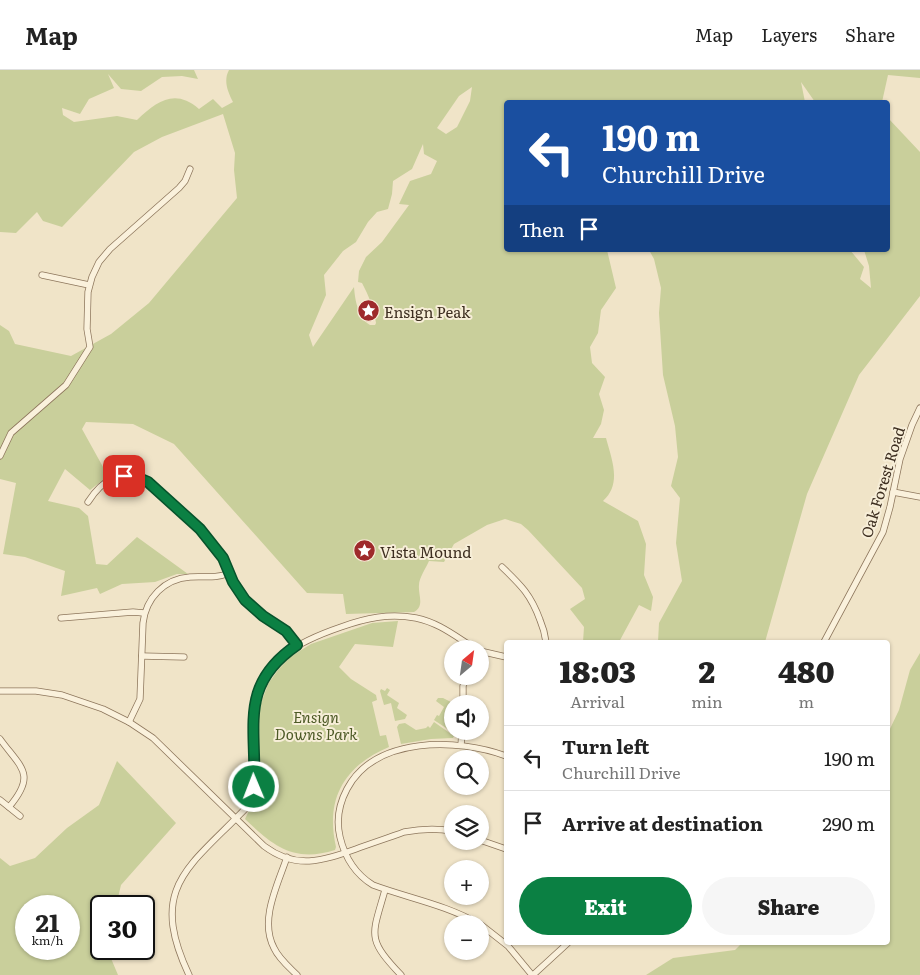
<!DOCTYPE html>
<meta charset="utf-8">
<style>
:root{--surface:#fff;--page:#f6f6f6;--text:#222;--muted:#767676;--line:#e0e0e0;--accent:#0b8043}
body{margin:0;font-family:Literata,serif;background:var(--page);color:var(--text);height:100vh;display:flex;flex-direction:column;font-size:19px;white-space:nowrap}
*{box-sizing:border-box;margin:0}
p{font-size:16px;color:var(--muted)}
.icon{flex:none;width:28px;height:28px;fill:none;stroke:currentColor;stroke-width:2;stroke-linecap:round;stroke-linejoin:round}
.map{position:relative;flex:1;overflow:hidden}
.side{position:absolute;left:504px;top:570px;width:386px;height:305px;display:flex;flex-direction:column;background:var(--surface);border-radius:5px;box-shadow:0 1px 4px #0004}
.side>*{flex:none}
.banner{position:absolute;left:504px;top:30px;width:386px;height:152px;border-radius:5px;box-shadow:0 1px 4px #0004;background:#1a4fa0;color:#fff;overflow:hidden}
.needle{width:32px;rotate:29deg}
.controls{position:absolute;left:444px;top:570px;display:grid;gap:10px}
.controls a{display:grid;place-items:center;width:45px;height:45px;border-radius:50%;background:var(--surface);box-shadow:0 1px 4px #0004;font-size:25px}
.speed{position:absolute;left:15px;top:825px;display:flex;gap:10px;font-size:25px;font-weight:700;text-align:center}
.speed>*{display:grid;place-content:center;width:65px;height:65px;border-radius:50%;background:var(--surface);box-shadow:0 1px 4px #0004;line-height:1}
.speed small{font-size:12px;font-weight:400}
.speed .limit{border:2px solid #111;border-radius:8px;background:#fff;color:#111}
.pin{position:absolute;display:grid;place-items:center;width:42px;height:42px;color:#fff;margin:-21px;border-radius:10px;box-shadow:0 2px 8px #0006}
.me{position:absolute;width:55px;margin:-28px;rotate:359deg;stroke-linejoin:round;filter:drop-shadow(0 0 4px #0008)}
.turn{display:flex;align-items:center;gap:18px;height:105px;padding:0 15px;font-size:22px}
.turn .icon{width:65px;height:65px;stroke-width:2.5}
.turn b{display:block;font-size:35px;line-height:42px}
.then{display:flex;align-items:center;height:48px;padding:0 15px;background:#0003;gap:10px;font-size:19px}
.eta{display:flex;justify-content:space-evenly;align-items:center;height:85px;text-align:center}
.eta b{font-size:30px;font-weight:800;line-height:35px}
.primary-button{display:flex;gap:10px;margin-top:auto;padding:10px 15px}
.primary-button a{flex:1;height:58px;border-radius:30px;background:var(--accent);color:#fff;font-size:20px;font-weight:800;line-height:58px;text-align:center}
.primary-button a+a{background:var(--page);color:var(--text)}
ul{padding:0;list-style:none}
li{display:flex;align-items:center;gap:15px;height:65px;padding:0 15px;border-top:1px solid var(--line)}
li div{flex:1}
li b{display:block;font-size:19px}
li em{font-style:normal}
header{display:flex;align-items:center;gap:30px;box-sizing:border-box;height:70px;padding:0 25px;background:var(--surface);border-bottom:1px solid var(--line)}
header strong{font-size:24px}
nav{display:flex;gap:28px;margin-inline-start:auto;font-size:18px}
.map>svg:first-child{display:block}
.green{fill:#c9cf9b;fill-rule:evenodd}
.lines{fill:none;stroke-linecap:round;stroke-linejoin:round}
.minor-casing{stroke:#8d765c;stroke-width:7}
.minor{stroke:#faf1dc;stroke-width:5.5}
.route-casing{stroke:#07532c;stroke-width:12}
.route{stroke:#0b8043;stroke-width:9}
.labels{text-anchor:middle;dominant-baseline:central;stroke-width:4;stroke-linejoin:round;paint-order:stroke}
.poi-label{font-size:15px;fill:#3d2e20;stroke:#f7eed8;text-anchor:start}
.street-label{font-size:15px;fill:#3d2e20;stroke:#f7eed8}
.park-label{font-size:15px;font-style:italic;fill:#4d5a26;stroke:#f7eed8}
</style>
<header>
<strong>Map</strong>
<nav><a>Map</a><a>Layers</a><a>Share</a></nav>
</header>
<div class="map">
<svg width="920" height="905" viewBox="0 0 920 905">
<rect width="100%" height="100%" fill="#f0e4c8"/>
<g class="green">
<path d="M0 0H194L198 9 182 6 162 7 141 21 121 19 108 4 114 18 89 29 80 44 62 38 63 45 74 52 117 46 137 50C157 31 175 18 199 39L213 29 222 38 233 32C228 22 223 11 229 0H920V8L888 5 882 32H815L801 12 805 32H506V180H607L616 218 601 240 598 263 590 277 592 293 605 307 599 324 604 340 601 354 593 368H606C612 390 622 414 603 431L638 451 646 474 644 505 653 527 651 541 639 535 619 572H583L584 557 570 539 585 529 582 518 528 460 521 454 505 449 487 455 454 474 444 492 429 491C426 498 419 508 419 515 418 525 425 536 414 542L346 544 343 524 307 523 174 374 133 354 86 352 82 359 108 406 90 420 65 399 48 431 79 438 88 446 96 494 107 495 137 467 188 504H177L155 512 122 514 100 524 97 518 61 526 65 501 25 487 3 484 16 413 0 409V255L9 261 15 274 71 286 111 264 149 233 237 128 234 100 235 83 223 44 162 67 134 82 62 157 43 151 37 142 16 163 0 162ZM472 17 470 31 457 57 446 64 437 58 459 26ZM423 74 424 84 437 91 431 104 410 111 399 134 409 135 382 172 366 187 359 201 358 212 362 213C369 226 374 239 376 253L375 255H370C358 248 355 230 354 217L313 277 309 265 326 225 324 205 343 181 356 172 368 152 377 142 388 139 392 124 393 111 412 99Z"/>
<polygon points="888,48 920,82 920,226 859,305 807,424 765,572 658,572 659,553 682,511 676,473 680,428 671,416 678,387 675,356 663,305 659,243 661,218 654,189 649,180 850,180 864,197 860,209 871,218 869,196 864,180 888,180"/>
<path d="M398 551 393 577 355 574 339 597 351 609 376 625 377 630 372 632 380 666 386 665 389 677C344 696 325 729 336 777L335 780C294 793 273 776 245 749L259 720 258 657 260 636 268 614 278 600 290 587 311 574 372 553Z"/>
<polygon points="920,583 920,905 646,905 673,888 735,880 742,873 888,872 888,663 899,640 910,600"/>
<polygon points="387,618 390,620 387,625 399,633 397,638 407,645 405,649 395,651 391,633 384,635 380,621 381,619 385,621"/>
<polygon points="438,628 443,628 455,634 452,634 452,661 455,661 455,664 434,650 437,645 439,646 444,637 436,631"/>
<polygon points="434,652 454,666 453,668 431,669 401,674 397,657 399,654 405,653 416,660 426,658 428,656 430,658"/>
<path d="M117 691 176 753 121 815 116 836H101V879H111L110 886 118 905H0V788L10 796 35 788 67 758 99 735ZM26 836H69V879H26Z"/>
</g>
<g class="lines">
<defs>
<g id="minor">
<polyline points="42,205 89,215"/>
<polyline points="0,386 11,363 66,315 90,277 87,259 88,222 92,207 99,192 110,179 179,118 185,111 190,99"/>
<polyline points="893,422 920,427"/>
<path d="M88 432C102 410 123 396 148 412 159 420 169 431 179 440 195 455 211 469 223 487 232 502 234 518 246 531 261 549 283 555 297 575"/>
<path d="M502 497C521 515 531 525 540 550 543 557 545 564 546 572"/>
<polyline points="61,548 133,542 144,543"/>
<polyline points="824,572 883,462 890,437 900,389 912,355 920,338"/>
<polyline points="480,581 506,587"/>
<polyline points="142,586 184,587"/>
<path d="M0 621H36L62 625 103 639 129 652 153 668 264 776C296 800 322 791 356 779 372 773 388 768 404 762 420 759 436 758 452 761"/>
<polyline points="463,634 463,616 467,606"/>
<path d="M129 652 140 629 143 553C146 528 164 509 190 507 207 506 213 509 230 503"/>
<path d="M0 669C21 698 37 704 9 737"/>
<polyline points="461,675 462,661"/>
<polyline points="0,730 20,746"/>
<polyline points="480,770 506,779"/>
<path d="M287 787C278 814 259 850 274 878 279 889 289 897 297 905"/>
<path d="M385 820C372 866 366 868 401 905"/>
<path d="M479 854C447 835 408 828 373 815 355 804 345 788 340 767 336 750 339 734 347 719 375 666 458 668 506 686"/>
<polyline points="480,854 508,876 532,905"/>
<path d="M189 905C147 816 190 797 246 738 263 711 249 668 254 637 262 589 300 571 341 557 366 548 389 543 416 548 440 553 456 567 476 579"/>
<polyline points="533,905 569,872"/>
</g>
</defs>
<use href="#minor" class="minor-casing"/>
<use href="#minor" class="minor"/>
</g>
<g class="lines">
<defs>
<path id="route" d="M124 406H134L148 412 200 459 223 488 233 512 245 530 263 546 286 561 297 575C238 615 257 657 254 717"/>
</defs>
<use href="#route" class="route-casing"/>
<use href="#route" class="route"/>
</g>
<defs>
<symbol id="sight-disc" viewBox="-11 -11 22 22"><circle r="9.5" fill="#9e2a2b" stroke="#f7eed8"/><path d="M0-6L1.8-2.2L6-1.7L2.9 1.2L3.7 5.4L0 3.3L-3.7 5.4L-2.9 1.2L-6-1.7L-1.8-2.2Z" fill="#fff"/></symbol>
</defs>
<g fill-rule="evenodd">
<use href="#sight-disc" x="356" y="228" width="25" height="25"/>
<use href="#sight-disc" x="352" y="468" width="25" height="25"/>
</g>
<g class="labels">
<g class="poi-label">
<text x="384" y="241">Ensign Peak</text>
<text x="380" y="481">Vista Mound</text>
</g>
<g class="street-label">
<text transform="translate(882 412) rotate(-73)">Oak Forest Road</text>
</g>
<g class="park-label">
<text x="316" y="646">Ensign<tspan x="316" dy="17">Downs Park</tspan></text>
</g>
</g>
</svg>
<div class="controls">
<a><svg class="needle" viewBox="-14 -14 28 28"><path d="M0-13l5 13h-10z" fill="#e53935"/><path d="M0 13l5-13h-10z" fill="#767676"/></svg></a>
<a><svg class="icon" aria-label="sound" viewBox="0 0 24 24"><path d="M4 9h4l5-4v14l-5-4H4zM17 9q2 3 0 6"/></svg></a>
<a><svg class="icon" aria-label="search" viewBox="0 0 24 24"><circle cx="10" cy="10" r="6"/><path d="M15 15l6 6"/></svg></a>
<a><svg class="icon" aria-label="layers" viewBox="0 0 24 24"><path d="M12 4l9 5-9 5-9-5zM3 14l9 5 9-5"/></svg></a>
<a>+</a>
<a>−</a>
</div>
<div class="speed"><div>21<small>km/h</small></div><div class="limit">30</div></div>
<div class="pin" style="left:124px;top:406px;background:#d93025"><svg class="icon" aria-label="arrive" viewBox="0 0 24 24"><path d="M6 21V4h12l-3 4 3 4H6"/></svg></div>
<svg class="me" style="left:254px;top:717px" viewBox="-20 -20 40 40"><circle r="17" fill="#0b8043" stroke="#fff" stroke-width="3"/><path d="M0-11L8 9 0 5-8 9z" fill="#fff"/></svg>
<div class="banner">
<div class="turn"><svg class="icon" aria-label="left" viewBox="0 0 24 24"><path d="M17 20v-9H6M10 6l-5 5 5 5"/></svg><div><b>190 m</b>Churchill Drive</div></div>
<div class="then">Then<svg class="icon" aria-label="arrive" viewBox="0 0 24 24"><path d="M6 21V4h12l-3 4 3 4H6"/></svg></div>
</div>
<section class="side">
<div class="eta">
<div><b>18:03</b><p>Arrival</p></div>
<div><b>2</b><p>min</p></div>
<div><b>480</b><p>m</p></div>
</div>
<ul>
<li><svg class="icon" aria-label="left" viewBox="0 0 24 24"><path d="M17 20v-9H6M10 6l-5 5 5 5"/></svg><div><b>Turn left</b><p>Churchill Drive</p></div><em>190 m</em></li>
<li><svg class="icon" aria-label="arrive" viewBox="0 0 24 24"><path d="M6 21V4h12l-3 4 3 4H6"/></svg><div><b>Arrive at destination</b></div><em>290 m</em></li>
</ul>
<div class="primary-button"><a>Exit</a><a>Share</a></div>
</section>
</div>
